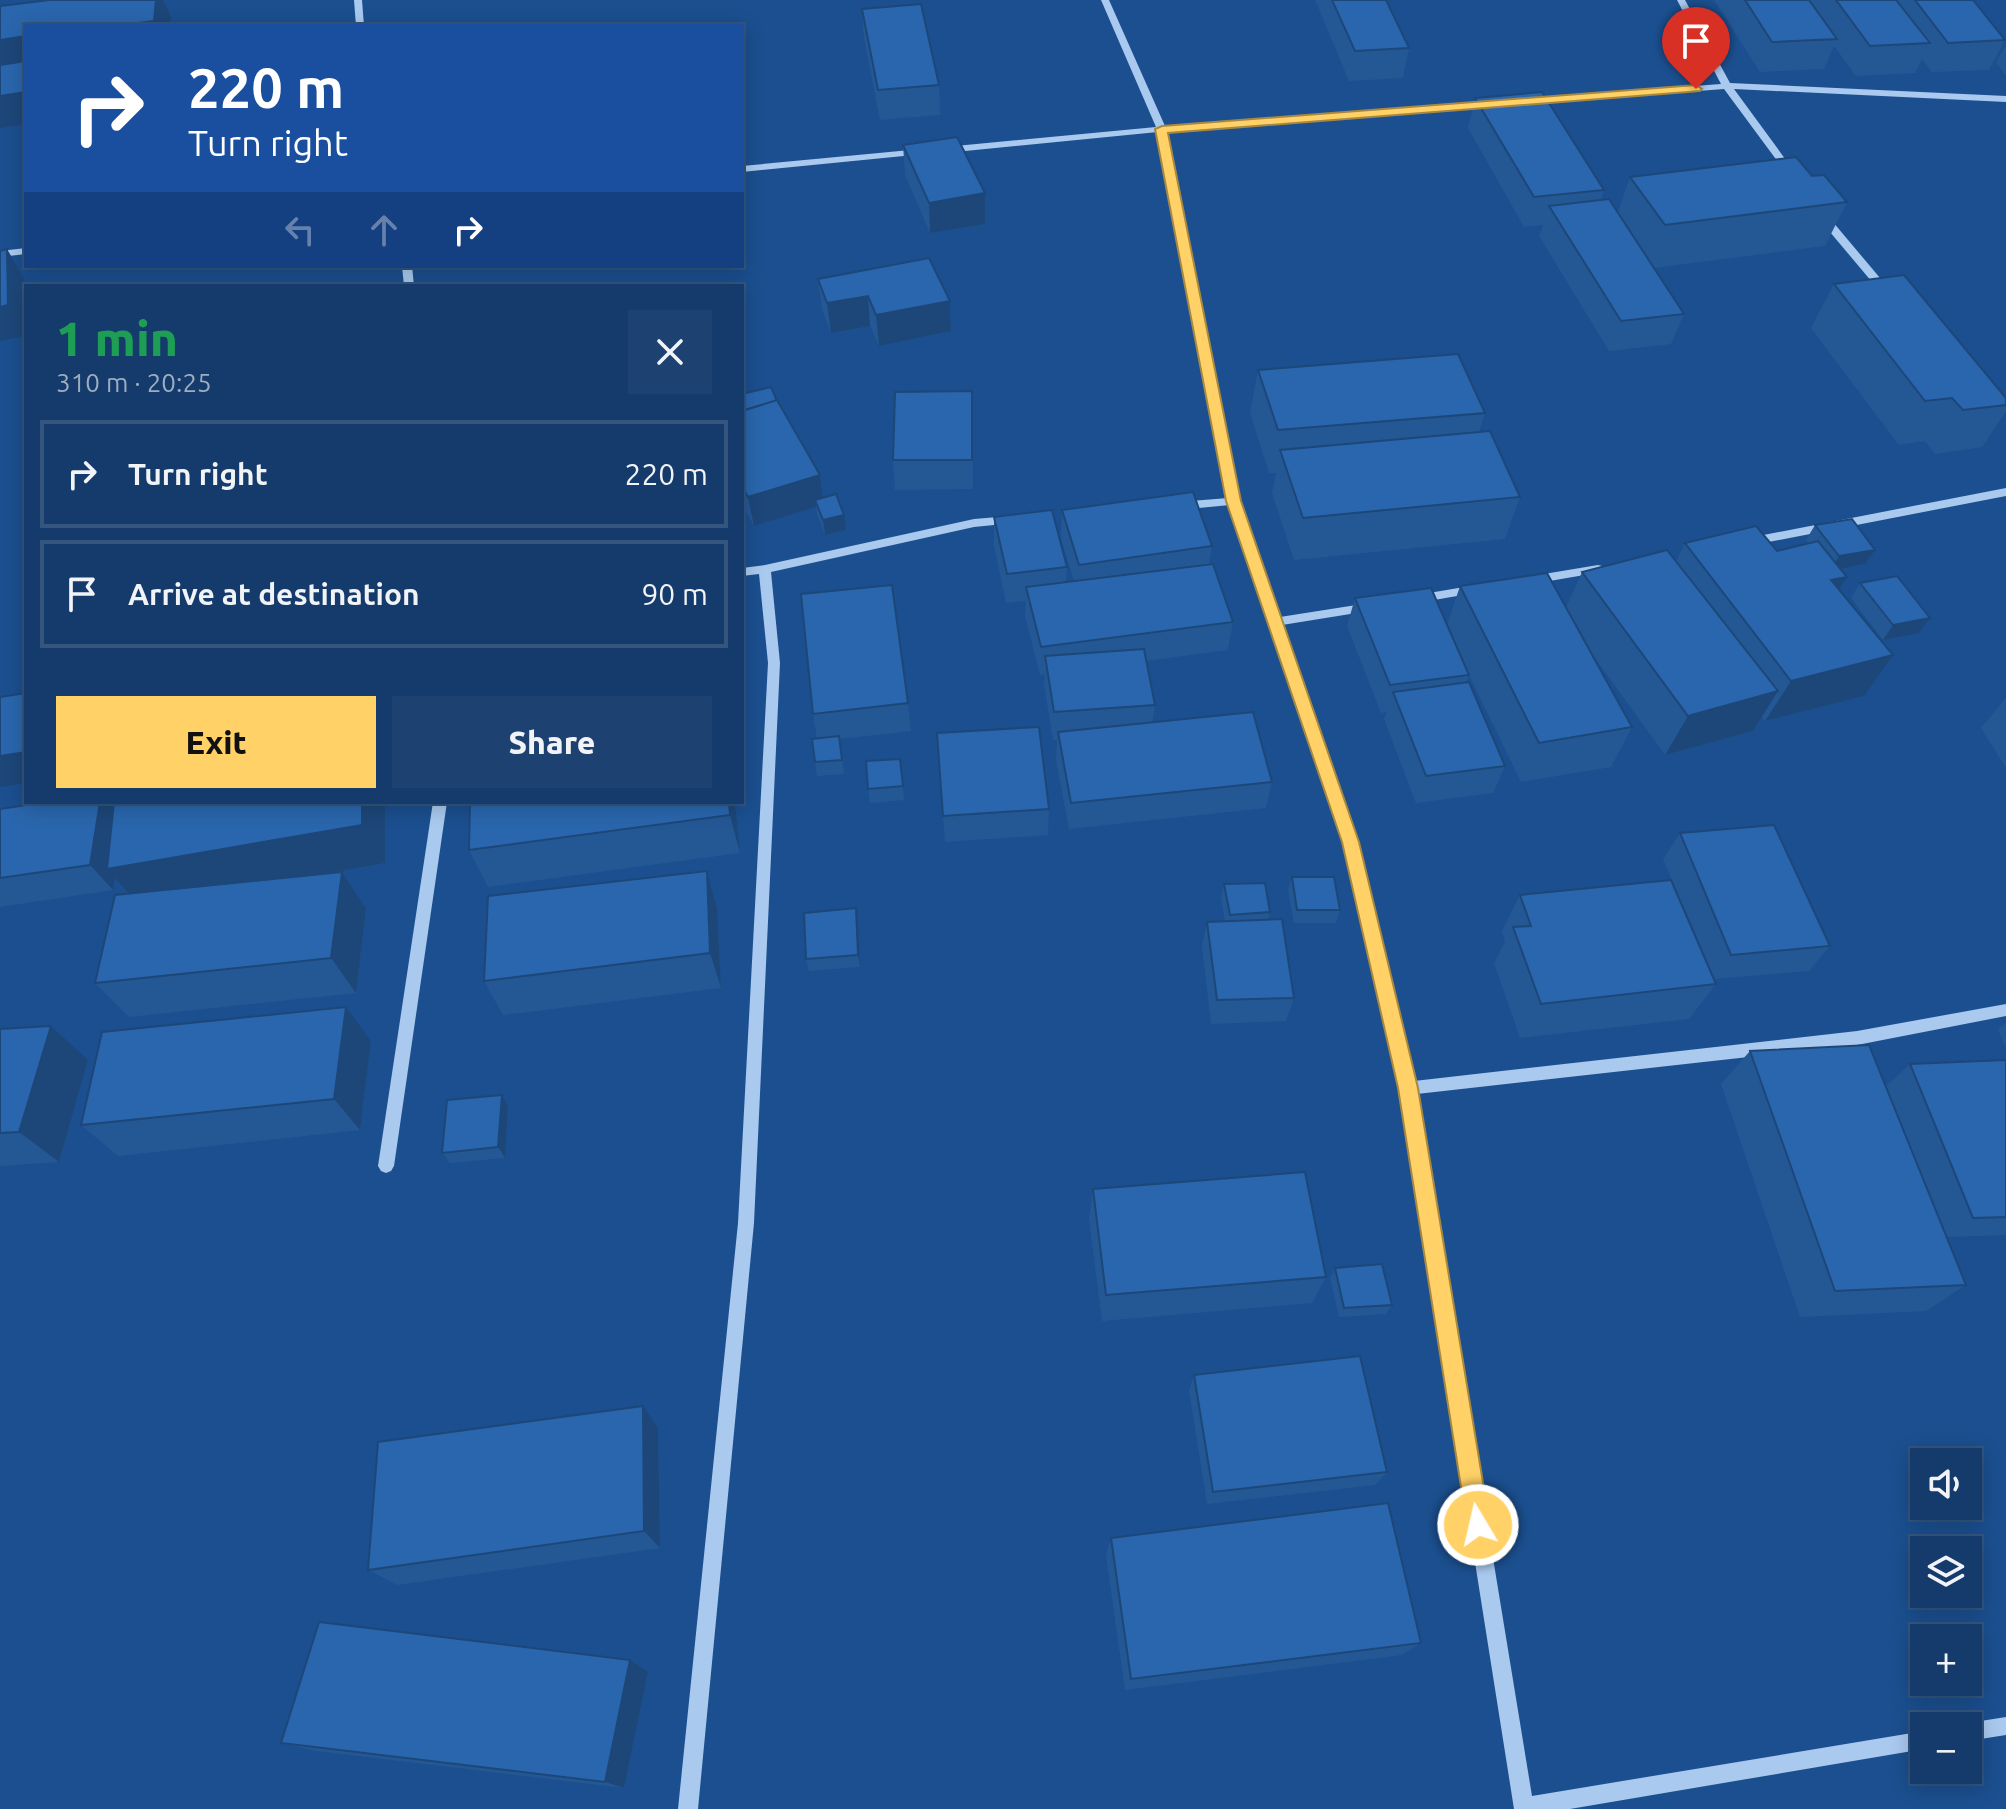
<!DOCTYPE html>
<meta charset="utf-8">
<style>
:root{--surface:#143b6b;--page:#1d4271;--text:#f1f3f6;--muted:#9dadc1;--line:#33557e;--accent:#ffd166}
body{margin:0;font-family:Ubuntu,sans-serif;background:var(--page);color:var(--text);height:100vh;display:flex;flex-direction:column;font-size:30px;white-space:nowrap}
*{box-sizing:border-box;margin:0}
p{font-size:26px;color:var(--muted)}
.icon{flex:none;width:44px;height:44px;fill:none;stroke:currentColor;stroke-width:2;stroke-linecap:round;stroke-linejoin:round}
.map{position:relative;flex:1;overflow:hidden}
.drawer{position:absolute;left:24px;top:284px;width:720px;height:520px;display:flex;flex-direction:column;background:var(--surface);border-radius:0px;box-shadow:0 4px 20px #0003,0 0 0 2px var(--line)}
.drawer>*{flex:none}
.banner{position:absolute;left:24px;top:24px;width:720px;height:244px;border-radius:0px;box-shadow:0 4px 20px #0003,0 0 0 2px var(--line);background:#1a4fa0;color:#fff;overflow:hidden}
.tools{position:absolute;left:1910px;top:1448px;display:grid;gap:16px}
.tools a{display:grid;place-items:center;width:72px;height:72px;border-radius:0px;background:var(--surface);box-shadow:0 4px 20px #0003,0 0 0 2px var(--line);font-size:40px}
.pin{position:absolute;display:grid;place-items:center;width:68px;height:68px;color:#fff;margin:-82px -34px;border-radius:50% 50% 50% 0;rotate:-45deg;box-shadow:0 0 8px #0007}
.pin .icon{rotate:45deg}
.me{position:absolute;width:88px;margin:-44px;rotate:351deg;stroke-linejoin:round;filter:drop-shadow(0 0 6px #0008)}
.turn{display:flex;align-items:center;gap:28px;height:168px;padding:0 32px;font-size:36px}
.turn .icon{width:104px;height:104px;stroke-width:2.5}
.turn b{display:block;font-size:56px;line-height:68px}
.lanes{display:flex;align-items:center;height:76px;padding:0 32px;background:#0003;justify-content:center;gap:40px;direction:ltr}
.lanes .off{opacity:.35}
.round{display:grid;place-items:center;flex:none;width:84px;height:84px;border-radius:0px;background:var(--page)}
.overview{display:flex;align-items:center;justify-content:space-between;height:136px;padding:0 32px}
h1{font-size:48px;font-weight:800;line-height:60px;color:#1e9e55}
.action{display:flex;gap:16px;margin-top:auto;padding:16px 32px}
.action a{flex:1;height:92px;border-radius:0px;background:var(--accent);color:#111;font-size:32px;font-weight:800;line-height:92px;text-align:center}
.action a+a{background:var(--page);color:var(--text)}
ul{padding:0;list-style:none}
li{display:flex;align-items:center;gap:24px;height:108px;margin:0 16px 12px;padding:0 16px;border:4px solid var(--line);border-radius:0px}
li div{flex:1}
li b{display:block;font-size:30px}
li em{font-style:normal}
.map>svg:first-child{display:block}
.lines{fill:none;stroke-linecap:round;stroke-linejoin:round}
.minor{fill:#a9c9ee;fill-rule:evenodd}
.wall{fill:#245895}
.shaded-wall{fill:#1d4779}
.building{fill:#2a66ad;stroke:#1d4779;stroke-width:2}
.route{fill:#ffd166;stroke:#a68842;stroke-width:2}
</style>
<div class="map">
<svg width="2006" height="1809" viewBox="0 0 2006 1809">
<rect width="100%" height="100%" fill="#1b4f8f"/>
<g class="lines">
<g class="minor">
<polygon points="354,0 362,0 364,26 356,26"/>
<polygon points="1101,0 1109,0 1165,126 1491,101 1496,104 1491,107 1167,131 1240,501 1280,617 1369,603 1375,607 1369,611 1282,625 1357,842 1414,1081 1857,1031 2006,1004 2006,1016 1857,1045 1417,1094 1532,1796 1924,1731 1924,1749 1570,1809 1514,1809 1400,1088 1343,842 1230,505 1178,510 1172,506 1178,502 1228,498 1158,132 945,153 940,150 945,147 1156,127"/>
<polygon points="1677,0 1685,0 1730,83 2006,96 2006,102 1734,89 1794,171 1789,174 1786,173 1724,89 1531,104 1526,101 1531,98 1721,84"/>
<polygon points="921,149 926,152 924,154 742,172 742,166"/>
<polygon points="1819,215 1827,215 1891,291 1891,295 1883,295 1819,219"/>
<polygon points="26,248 26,254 0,257 0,251"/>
<polygon points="402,266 412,266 414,286 404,286"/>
<polygon points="2006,488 2006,496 1748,546 1742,542 1748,538"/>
<polygon points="1010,516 1016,520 1014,523 974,527 771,572 780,663 754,1223 698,1809 678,1809 738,1223 768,663 759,574 742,576 742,568 765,565 974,519"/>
<polygon points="1598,565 1602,566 1604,569 1602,572 1532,584 1526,580 1532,576"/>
<polygon points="1476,585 1480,586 1482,589 1480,592 1417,603 1411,599 1417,595"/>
<polygon points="433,802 447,802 394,1166 391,1171 386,1173 381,1171 378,1166"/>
<polygon points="2006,1717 2006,1735 1968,1741 1968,1726 1961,1726 1968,1723"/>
</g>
</g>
<g class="wall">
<polygon points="1315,0 1386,0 1409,48 1403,78 1349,81"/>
<polygon points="1714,0 1973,0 2005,40 1989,70 1932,72 1922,59 1915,73 1856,76 1834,46 1824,69 1760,72"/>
<polygon points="862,9 939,85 940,115 880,120 864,38"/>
<polygon points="2005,47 2006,47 2006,76 1996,62"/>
<polygon points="1475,98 1604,190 1601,200 1618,212 1630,177 1812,176 1847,202 1825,246 1654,268 1684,314 1671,344 1609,351 1539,236 1543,225 1524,227 1468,128"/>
<polygon points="903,145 985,224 930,233 905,175"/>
<polygon points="818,279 950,301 951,331 879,346 870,326 831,333 822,309"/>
<polygon points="1834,284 2006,398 2006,411 1982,447 1935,454 1925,441 1899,445 1811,328"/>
<polygon points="1258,370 1485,413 1479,432 1520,497 1505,539 1294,560 1272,493 1276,473 1269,473 1250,413"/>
<polygon points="972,391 973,489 895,490 893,460"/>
<polygon points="742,394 777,401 820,475 823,497 846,530 825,535 817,514 816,507 754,526 742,505"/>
<polygon points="1062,510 1212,546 1209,564 1233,622 1228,650 1146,661 1155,705 1152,723 1272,782 1266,808 1069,829 1056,760 1057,740 1053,740 1044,684 1045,674 1040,675 1025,616 1026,601 1006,603 994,546 994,517 1067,567 1066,582 1074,581 1061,539"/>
<polygon points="1815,525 1865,564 1841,569 1839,590 1864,696 1765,721 1762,717 1753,731 1665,755 1589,650 1632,727 1611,767 1521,782 1469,675 1466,683 1505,766 1493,793 1416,803 1384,719 1387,712 1381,713 1347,626 1355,598 1447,625 1460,586 1566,608 1582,572 1676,562 1685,543 1777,551 1809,544 1806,540"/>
<polygon points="1860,583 1919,633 1883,640 1851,598"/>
<polygon points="2006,698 2006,768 1981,728"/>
<polygon points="908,703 911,731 840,739 844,774 817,776 815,762 817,739 813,714"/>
<polygon points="937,733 1049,809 1048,835 945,842"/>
<polygon points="900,759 904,800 870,803 868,789"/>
<polygon points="46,802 108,802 114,808 385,863 321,874 366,909 356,993 129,1017 95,983 128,894 115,878 113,890 0,907 0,809"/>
<polygon points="470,802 735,802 740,853 488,887 469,850"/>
<polygon points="1680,833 1830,946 1809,971 1714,979 1716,984 1689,1019 1520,1038 1494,963 1505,942 1502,931 1520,895 1678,895 1663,859"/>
<polygon points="707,871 717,908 721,988 503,1015 484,981"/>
<polygon points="1292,877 1340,910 1336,923 1294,923 1288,890"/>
<polygon points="1224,884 1270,912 1268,920 1294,998 1286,1021 1211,1024 1202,946 1207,922 1225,921 1221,897"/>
<polygon points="856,908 858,921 860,967 809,971 806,959"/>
<polygon points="2006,1023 2006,1048 1998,1030"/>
<polygon points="0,1029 88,1060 59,1162 0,1166"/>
<polygon points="371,1041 360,1130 118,1156 81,1125"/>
<polygon points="1750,1051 1886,1086 1910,1064 2006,1060 2006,1235 1947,1237 1966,1285 1926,1311 1800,1317 1721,1084"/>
<polygon points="502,1095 508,1106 505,1158 450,1163 442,1153"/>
<polygon points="1093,1189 1326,1277 1312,1303 1102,1321 1089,1218"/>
<polygon points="1335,1268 1392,1305 1386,1314 1339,1317 1330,1278"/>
<polygon points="1194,1375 1387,1472 1375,1485 1207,1504 1189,1390"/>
<polygon points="658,1428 660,1548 397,1585 368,1570"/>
<polygon points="1111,1538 1421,1643 1402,1655 1125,1690 1106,1555"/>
<polygon points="648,1672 624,1788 317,1751 281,1743"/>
</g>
<g class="shaded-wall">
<polygon points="156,0 163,0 171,17 170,26 113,26"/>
<polygon points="26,36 26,68 4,71 0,63 0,40"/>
<polygon points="26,92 26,124 0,128 0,96"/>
<polygon points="985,193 985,224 930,233 929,203"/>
<polygon points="7,249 25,280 26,336 0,341 0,307"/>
<polygon points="868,296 870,326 831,333 827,303"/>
<polygon points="950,301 951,331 879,346 876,315"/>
<polygon points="820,475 824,504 815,500 816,507 754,526 748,497"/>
<polygon points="844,515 846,530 825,535 823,520"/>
<polygon points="1875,550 1865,564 1830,571 1839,556"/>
<polygon points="1847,577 1821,618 1831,580"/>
<polygon points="1930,618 1919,633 1883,640 1893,625"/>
<polygon points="742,623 746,646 742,646"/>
<polygon points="1893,655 1864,696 1765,721 1791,681"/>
<polygon points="1778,691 1753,731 1665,755 1688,716"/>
<polygon points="26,752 26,783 0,787 0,756"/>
<polygon points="100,802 108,802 124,820 362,802 385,802 385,863 139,906 115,878 113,890 90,865"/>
<polygon points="729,802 735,802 740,853 730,815"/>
<polygon points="707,871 717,908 721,988 710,953"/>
<polygon points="342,872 366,909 356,993 331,958"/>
<polygon points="856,908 858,921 860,967 858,955"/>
<polygon points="346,1007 371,1041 360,1130 334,1099"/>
<polygon points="51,1026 88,1060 59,1162 19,1132"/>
<polygon points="502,1095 508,1106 505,1158 498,1147"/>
<polygon points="643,1406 658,1428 660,1548 644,1531"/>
<polygon points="630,1660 648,1672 624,1788 605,1782"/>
</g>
<g class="building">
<polygon points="50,0 156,0 154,21 113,26 26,26 26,36 0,40 0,6"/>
<polygon points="1332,0 1386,0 1409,48 1355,51"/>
<polygon points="1745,0 1809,0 1837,39 1772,42"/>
<polygon points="1836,0 1896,0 1930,43 1870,46"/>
<polygon points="1915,0 1973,0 2005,40 1948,43"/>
<polygon points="921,4 939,85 878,90 862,9"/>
<polygon points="26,61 26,92 0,96 0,65"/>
<polygon points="1542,92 1604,190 1534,197 1475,98"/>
<polygon points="957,137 985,193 929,203 903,145"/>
<polygon points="1796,157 1812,176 1824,175 1847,202 1665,225 1630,177"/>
<polygon points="1609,199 1684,314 1621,321 1549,206"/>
<polygon points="7,249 8,305 0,307 0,251"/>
<polygon points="929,258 950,301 876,315 868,296 827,303 818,279"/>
<polygon points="1904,275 2006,398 2006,405 1963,410 1952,398 1925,401 1834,284"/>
<polygon points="692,284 693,286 674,286"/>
<polygon points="1458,354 1485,413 1278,430 1258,370"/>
<polygon points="771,387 777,401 742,411 742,394"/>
<polygon points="972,391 972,460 893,460 895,392"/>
<polygon points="777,400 820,475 748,497 742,486 742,411"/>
<polygon points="1490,431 1520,497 1303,518 1280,450"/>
<polygon points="1193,492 1212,546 1079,565 1062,510"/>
<polygon points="836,494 844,515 823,520 815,500"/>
<polygon points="1052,510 1067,567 1007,574 994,517"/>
<polygon points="1852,519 1875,550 1839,556 1815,525"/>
<polygon points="1756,526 1777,551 1818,541 1847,577 1831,580 1893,655 1791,681 1685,543"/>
<polygon points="1667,550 1778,691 1688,716 1582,572"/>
<polygon points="1213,564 1233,622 1041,647 1026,587"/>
<polygon points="1547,573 1632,727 1539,743 1460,586"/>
<polygon points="1897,576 1930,618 1893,625 1860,583"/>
<polygon points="892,585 908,703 813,714 801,594"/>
<polygon points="1431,588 1469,675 1390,685 1355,598"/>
<polygon points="1144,649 1155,705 1054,712 1045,656"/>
<polygon points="1469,682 1505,766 1426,776 1393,692"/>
<polygon points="26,693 26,752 0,756 0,697"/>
<polygon points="1253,712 1272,782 1071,803 1058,732"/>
<polygon points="1039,727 1049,809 943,816 937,733"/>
<polygon points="839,736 842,760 815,762 812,739"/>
<polygon points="900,759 903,786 868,789 866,761"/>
<polygon points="46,802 100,802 90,865 0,878 0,809"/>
<polygon points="114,802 362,802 362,825 107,869"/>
<polygon points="470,802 729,802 730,815 469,850"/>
<polygon points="1774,825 1830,946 1731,955 1680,833"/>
<polygon points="707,871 710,953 484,981 488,896"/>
<polygon points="342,872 331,958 95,983 115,895"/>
<polygon points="1292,877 1334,877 1340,910 1297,910"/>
<polygon points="1671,880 1716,984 1541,1004 1513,927 1531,926 1520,895"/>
<polygon points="1265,883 1270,912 1230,915 1224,884"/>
<polygon points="856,908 858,955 806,959 804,913"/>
<polygon points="1282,919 1294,998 1217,1000 1207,922"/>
<polygon points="346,1007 334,1099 81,1125 102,1032"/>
<polygon points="51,1026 19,1132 0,1133 0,1029"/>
<polygon points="1869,1045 1966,1285 1835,1291 1750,1051"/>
<polygon points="2006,1060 2006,1217 1973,1218 1910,1064"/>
<polygon points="502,1095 498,1147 442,1153 447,1100"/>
<polygon points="1305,1172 1326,1277 1106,1295 1093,1189"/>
<polygon points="1382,1264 1392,1305 1344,1308 1335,1268"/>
<polygon points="1360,1356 1387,1472 1213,1492 1194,1375"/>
<polygon points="643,1406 644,1531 368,1570 378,1442"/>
<polygon points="1388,1503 1421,1643 1131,1679 1111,1538"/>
<polygon points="319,1622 630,1660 605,1782 281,1743"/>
</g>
<polygon class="route" points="1696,85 1702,89 1700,91 1168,133 1241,501 1359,842 1418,1088 1490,1525 1486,1534 1478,1537 1470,1534 1467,1525 1398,1088 1342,842 1226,501 1155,129 1162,126"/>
</svg>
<div class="tools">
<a><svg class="icon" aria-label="sound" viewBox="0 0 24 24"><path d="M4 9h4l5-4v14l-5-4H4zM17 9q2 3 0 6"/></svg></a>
<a><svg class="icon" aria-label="layers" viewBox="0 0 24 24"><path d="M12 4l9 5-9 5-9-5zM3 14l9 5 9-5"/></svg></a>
<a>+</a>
<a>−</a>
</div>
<div class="pin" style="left:1696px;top:89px;background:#d93025"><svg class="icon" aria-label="arrive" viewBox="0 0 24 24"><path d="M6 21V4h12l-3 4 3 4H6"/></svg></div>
<svg class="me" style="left:1478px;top:1525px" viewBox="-20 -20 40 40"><circle r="17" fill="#ffd166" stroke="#fff" stroke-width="3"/><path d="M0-11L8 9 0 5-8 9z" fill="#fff"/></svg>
<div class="banner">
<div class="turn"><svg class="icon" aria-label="right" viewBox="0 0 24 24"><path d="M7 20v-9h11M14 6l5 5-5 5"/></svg><div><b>220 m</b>Turn right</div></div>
<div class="lanes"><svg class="icon off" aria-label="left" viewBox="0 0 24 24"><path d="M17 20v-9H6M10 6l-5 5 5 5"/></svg><svg class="icon off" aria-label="ahead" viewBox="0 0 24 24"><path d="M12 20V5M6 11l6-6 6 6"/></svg><svg class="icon" aria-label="right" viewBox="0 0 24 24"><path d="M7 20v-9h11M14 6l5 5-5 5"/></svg></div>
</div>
<section class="drawer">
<div class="overview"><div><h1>1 min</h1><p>310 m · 20:25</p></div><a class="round"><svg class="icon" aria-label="close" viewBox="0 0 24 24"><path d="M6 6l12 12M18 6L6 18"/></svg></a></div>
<ul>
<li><svg class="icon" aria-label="right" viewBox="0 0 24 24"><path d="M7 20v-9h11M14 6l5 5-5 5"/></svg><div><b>Turn right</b></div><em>220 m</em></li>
<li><svg class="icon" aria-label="arrive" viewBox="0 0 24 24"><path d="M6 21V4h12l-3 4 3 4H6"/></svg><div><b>Arrive at destination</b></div><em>90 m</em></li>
</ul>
<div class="action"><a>Exit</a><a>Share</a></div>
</section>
</div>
